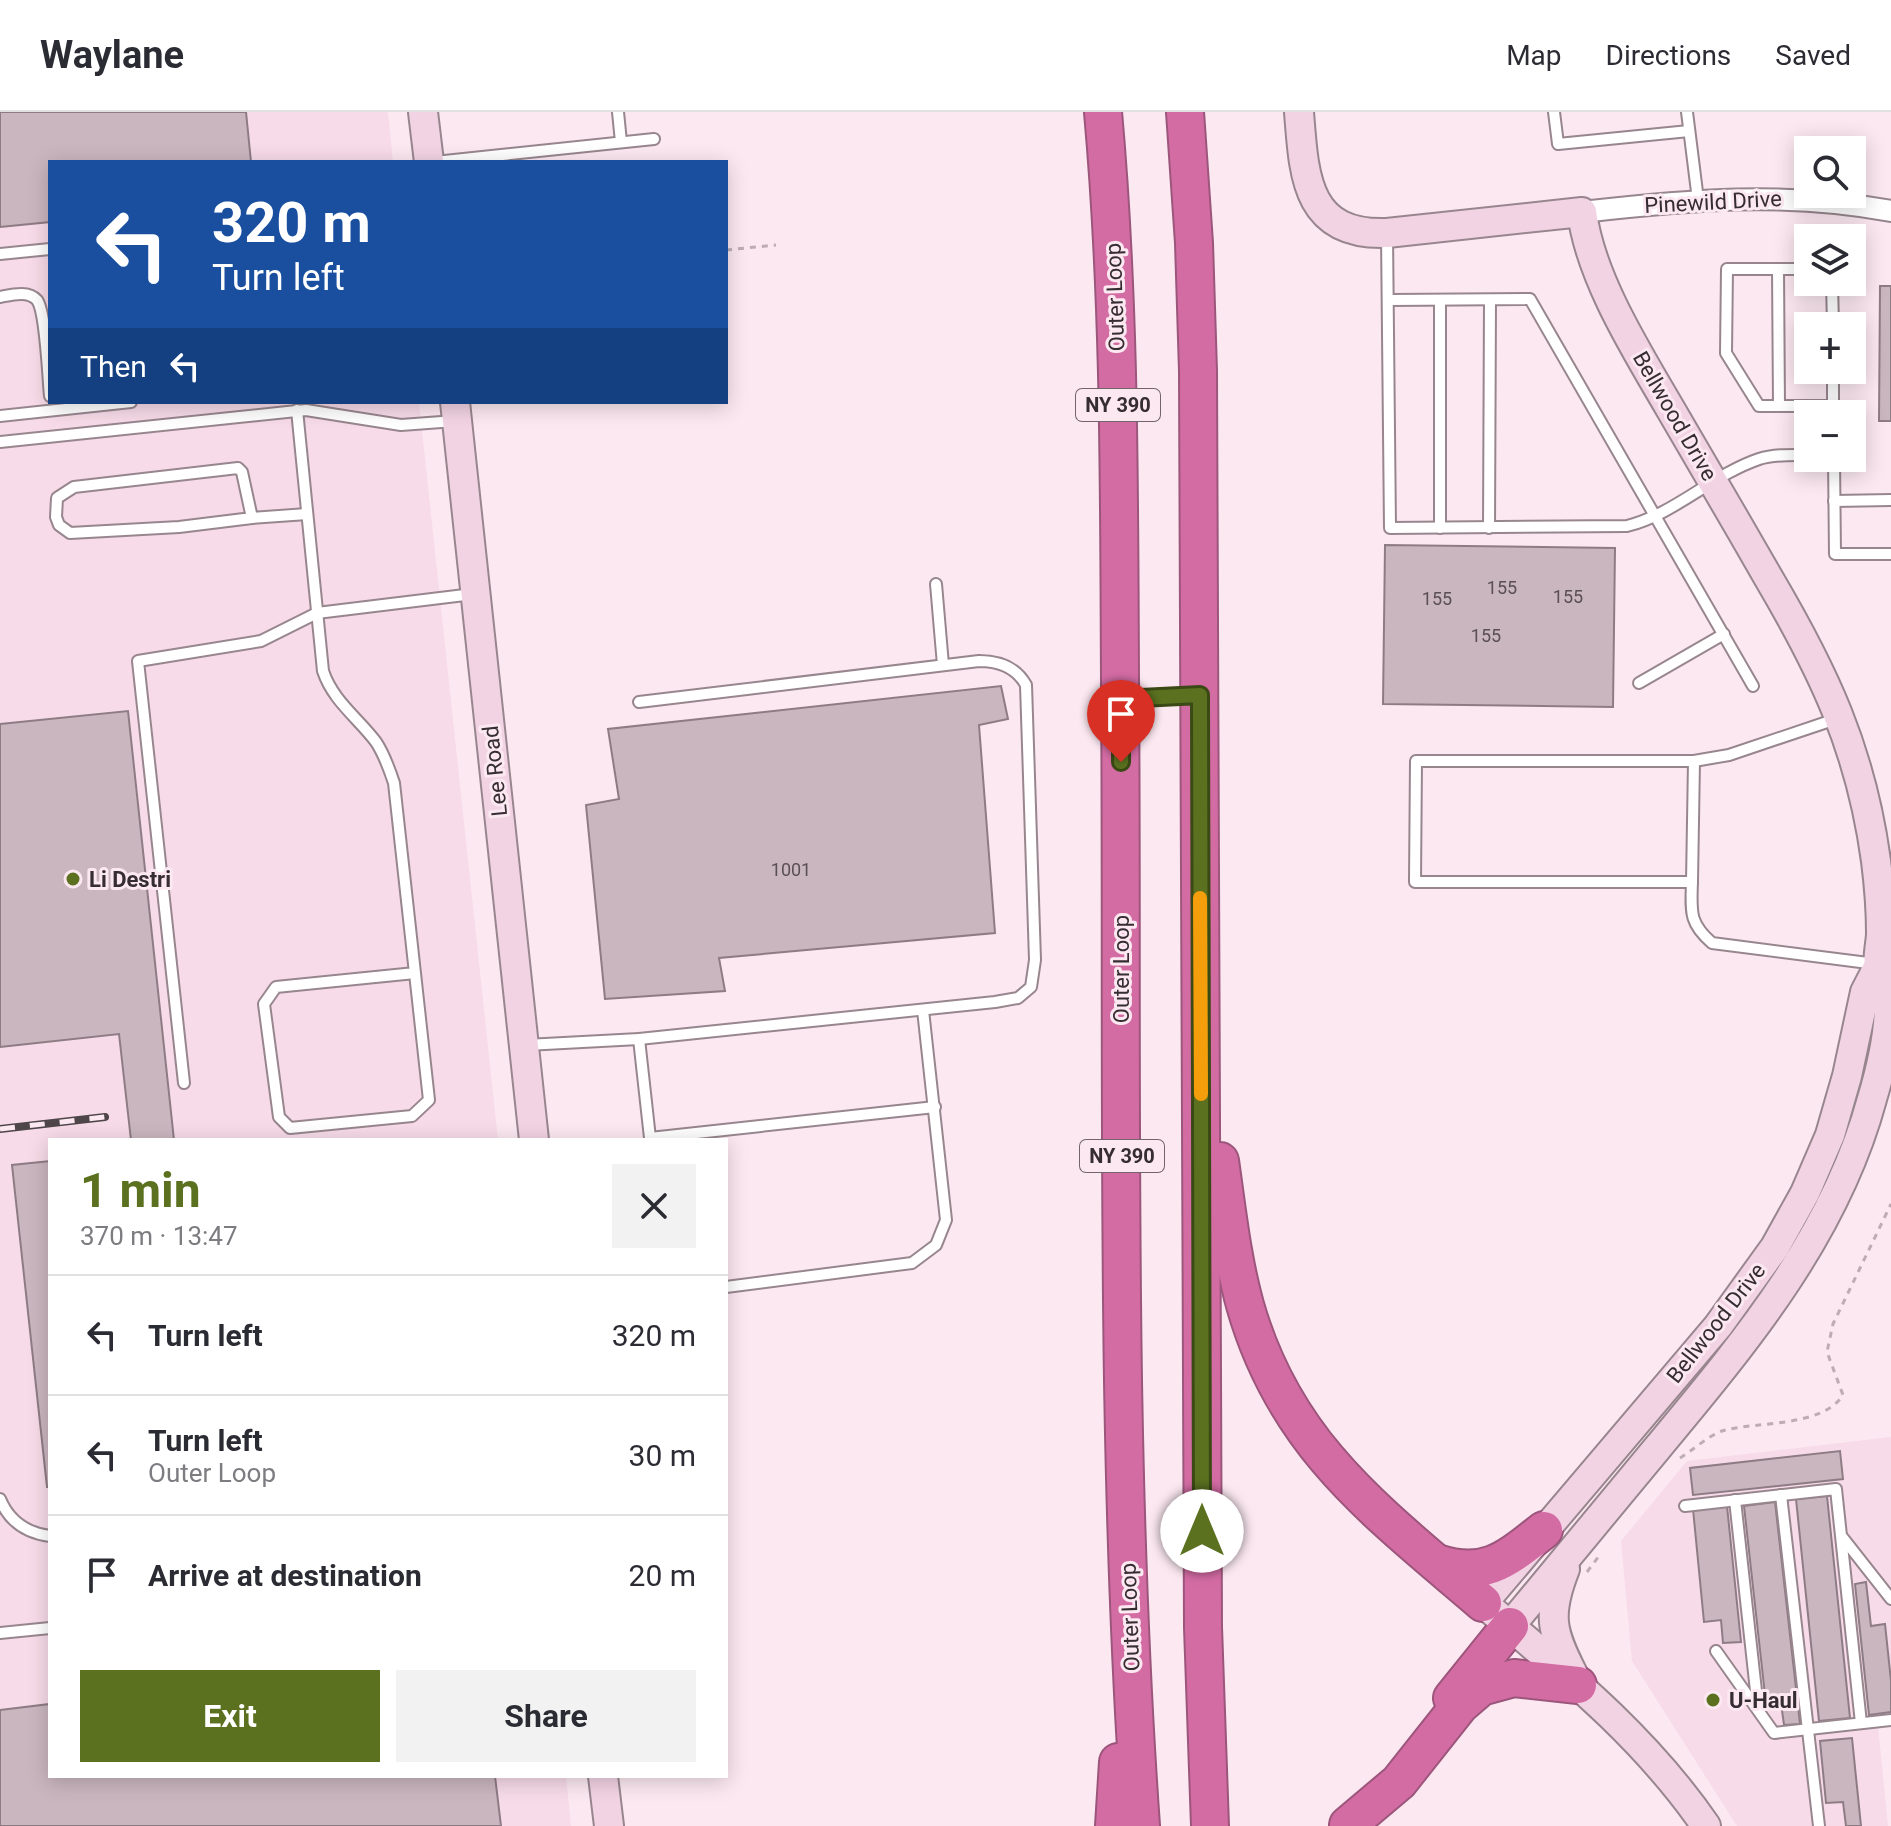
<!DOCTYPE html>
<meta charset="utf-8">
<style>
:root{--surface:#fff;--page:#f2f2f3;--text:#2b2b33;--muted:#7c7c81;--line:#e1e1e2;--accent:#5b7120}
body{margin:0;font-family:Roboto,sans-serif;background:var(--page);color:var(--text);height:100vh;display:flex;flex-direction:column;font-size:30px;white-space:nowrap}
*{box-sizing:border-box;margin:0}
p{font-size:26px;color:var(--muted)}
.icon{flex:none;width:44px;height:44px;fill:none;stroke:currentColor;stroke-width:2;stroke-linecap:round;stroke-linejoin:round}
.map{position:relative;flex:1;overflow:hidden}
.details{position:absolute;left:48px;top:1026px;width:680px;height:640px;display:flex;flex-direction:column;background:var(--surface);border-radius:0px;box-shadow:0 4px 20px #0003}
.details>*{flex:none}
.guide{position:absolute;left:48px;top:48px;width:680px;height:244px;border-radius:0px;box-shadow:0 4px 20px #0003;background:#1a4fa0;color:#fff;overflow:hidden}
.buttons{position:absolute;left:1794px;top:24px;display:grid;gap:16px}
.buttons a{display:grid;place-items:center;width:72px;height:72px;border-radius:0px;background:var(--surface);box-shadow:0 4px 20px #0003;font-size:40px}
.pin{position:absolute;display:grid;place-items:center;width:68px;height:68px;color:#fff;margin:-82px -34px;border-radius:50% 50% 50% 0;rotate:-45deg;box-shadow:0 0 8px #0007}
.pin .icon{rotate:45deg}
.me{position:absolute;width:88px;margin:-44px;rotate:0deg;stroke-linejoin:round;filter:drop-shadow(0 0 6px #0008)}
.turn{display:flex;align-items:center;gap:28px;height:168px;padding:0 32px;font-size:36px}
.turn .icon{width:104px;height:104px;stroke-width:2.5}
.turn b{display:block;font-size:56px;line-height:68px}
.then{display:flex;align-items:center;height:76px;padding:0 32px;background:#0003;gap:16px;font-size:30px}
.round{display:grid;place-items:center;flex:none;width:84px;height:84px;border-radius:0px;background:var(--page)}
.head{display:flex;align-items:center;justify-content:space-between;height:136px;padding:0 32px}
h1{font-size:48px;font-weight:700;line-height:60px;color:var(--accent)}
.cta{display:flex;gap:16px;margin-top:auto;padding:16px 32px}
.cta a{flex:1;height:92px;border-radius:0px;background:var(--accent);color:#fff;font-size:32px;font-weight:700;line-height:92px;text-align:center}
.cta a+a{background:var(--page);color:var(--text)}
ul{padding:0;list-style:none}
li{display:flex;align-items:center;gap:24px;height:120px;padding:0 32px;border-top:2px solid var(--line)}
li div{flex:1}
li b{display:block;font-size:30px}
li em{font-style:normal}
header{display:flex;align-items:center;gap:48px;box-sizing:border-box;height:112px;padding:0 40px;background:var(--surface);border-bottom:2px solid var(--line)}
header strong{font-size:38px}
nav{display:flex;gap:44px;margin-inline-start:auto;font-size:28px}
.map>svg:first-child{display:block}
.built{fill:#f7dbe8}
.building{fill:#cab6bf;stroke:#8e7c84;stroke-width:2}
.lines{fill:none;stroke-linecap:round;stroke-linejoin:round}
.lane-casing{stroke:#98868e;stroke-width:14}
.street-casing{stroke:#98868e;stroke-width:24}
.secondary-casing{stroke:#98868e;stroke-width:32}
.highway-casing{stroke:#9c567c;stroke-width:40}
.path{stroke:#bdacb4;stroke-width:3;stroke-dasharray:6 6;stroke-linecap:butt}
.lane{stroke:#fff;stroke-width:10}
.street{stroke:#fff;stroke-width:20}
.secondary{stroke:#f2d3e4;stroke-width:28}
.highway{stroke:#d46ca4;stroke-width:36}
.rail-casing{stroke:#4f464a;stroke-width:8}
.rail{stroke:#fce8f1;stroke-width:5;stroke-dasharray:15;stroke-linecap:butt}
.route-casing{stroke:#3b4915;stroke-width:20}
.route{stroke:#5b7120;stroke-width:14}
.slow{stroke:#f59e0b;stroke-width:14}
.poi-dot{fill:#5b7120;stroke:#fce8f1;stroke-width:3}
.labels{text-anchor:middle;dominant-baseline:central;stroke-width:6;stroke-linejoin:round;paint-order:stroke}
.number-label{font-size:18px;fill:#5a4f54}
.shield{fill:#fce8f1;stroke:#71656b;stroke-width:2}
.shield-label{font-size:20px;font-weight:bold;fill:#352d31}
.street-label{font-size:22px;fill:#352d31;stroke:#fce8f1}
.poi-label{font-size:22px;font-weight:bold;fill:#352d31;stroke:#fce8f1;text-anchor:start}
</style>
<header>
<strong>Waylane</strong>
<nav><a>Map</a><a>Directions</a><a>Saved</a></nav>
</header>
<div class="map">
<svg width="1891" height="1714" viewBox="0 0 1891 1714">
<rect width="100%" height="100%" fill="#fce8f1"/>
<g class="built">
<polygon points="0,0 388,0 393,50 50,50 50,290 419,290 498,1028 50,1028 50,1664 566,1664 571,1714 0,1714"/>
<polygon points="1891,1325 1891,1612 1878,1614 1888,1714 1737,1714 1632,1549 1621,1429 1687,1349"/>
</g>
<g class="building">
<polygon points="0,0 246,0 251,50 50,50 50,110 0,115"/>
<polygon points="1880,174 1891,174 1891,309 1879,309"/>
<polygon points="1385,433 1615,436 1613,595 1383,592"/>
<polygon points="1001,574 1008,607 979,613 995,821 719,846 725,879 605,887 586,693 619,687 608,617"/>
<polygon points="128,599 174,1028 131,1028 119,922 0,935 0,612"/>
<polygon points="50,1049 50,1375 47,1375 12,1053"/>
<polygon points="1840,1339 1843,1367 1693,1383 1690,1356"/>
<polygon points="1827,1384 1850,1606 1819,1609 1796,1387"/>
<polygon points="1775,1390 1800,1612 1784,1613 1781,1591 1766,1592 1744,1394"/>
<polygon points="1727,1394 1741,1530 1723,1531 1721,1508 1704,1510 1693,1397"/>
<polygon points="1866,1470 1871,1514 1885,1512 1891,1569 1891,1600 1869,1603 1855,1472"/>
<polygon points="50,1592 50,1664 495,1664 501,1714 0,1714 0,1598"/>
<polygon points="1852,1626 1861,1714 1846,1714 1843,1690 1826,1691 1820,1629"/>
</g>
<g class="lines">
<defs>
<g id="lane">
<polyline points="618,0 621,30"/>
<polyline points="1554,0 1558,32 1689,19"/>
<polyline points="1687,0 1698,88"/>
<polyline points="435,50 654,27"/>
<path d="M1387 123 1390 416 1627 414C1675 402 1712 363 1759 347 1775 342 1792 343 1808 343"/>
<polyline points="0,142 50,137"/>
<polyline points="1778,157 1779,294"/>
<polyline points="1808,157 1727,157 1726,241 1759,294 1833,294"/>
<polyline points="1832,170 1833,214"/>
<path d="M0 185C11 183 28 178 37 188 46 200 48 265 50 284"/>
<polyline points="1390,188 1530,187 1753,574"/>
<polyline points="1440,188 1440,416"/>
<polyline points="1833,258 1833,302"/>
<path d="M297 298 323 559C333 589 358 606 376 630 384 642 389 656 394 671L429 988 412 1004 290 1016 279 1005 264 892 276 875 415 861"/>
<polyline points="0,304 131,290"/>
<polyline points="0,330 306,298 401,313 455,309"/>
<polyline points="1834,346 1835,442 1891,442"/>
<polyline points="1834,389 1891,388"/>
<polyline points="252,406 179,415 70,421 59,413 56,405 57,386 74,375 238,356 242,360 252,406 307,402"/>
<polyline points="1489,416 1490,188"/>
<polyline points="936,472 943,553"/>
<polyline points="1639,571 1724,522"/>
<polyline points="1126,587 1194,584"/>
<polygon points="1416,649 1694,649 1692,770 1415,770"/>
<polyline points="1694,649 1729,643 1839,606"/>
<path d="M1692 770C1691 800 1689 811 1712 831L1876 852"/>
<polyline points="639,927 650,1026 935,995"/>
<path d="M526 933 639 927 995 890 1018 886 1031 875 1035 848 1026 573C1016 555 999 549 979 549L639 590"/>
<polyline points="184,971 138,549 261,529 317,501 473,482"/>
<polyline points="726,1175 912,1151 936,1133 946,1108 923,898"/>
<polyline points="1781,1383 1819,1714"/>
<path d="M0 1387C9 1409 26 1421 50 1424"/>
<polyline points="1735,1388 1758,1597"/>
<polyline points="1685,1394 1836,1377 1861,1611"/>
<polyline points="1843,1426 1891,1487"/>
<polyline points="0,1521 50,1516"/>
<polyline points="1716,1539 1774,1621 1891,1608"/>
</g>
<path id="street" d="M1582 100C1688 88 1785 79 1891 99"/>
<g id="secondary">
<polyline points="423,0 429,50"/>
<path d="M1299 0C1304 63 1305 124 1387 121L1582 100C1590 166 1638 241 1671 298 1703 353 1736 409 1768 465 1824 560 1861 638 1876 749 1879 773 1881 797 1881 821 1881 831 1877 844 1879 853 1882 867 1888 877 1889 892 1889 924 1881 957 1872 987 1835 1123 1747 1228 1659 1334 1609 1394 1560 1454 1510 1514"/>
<polyline points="455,290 534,1028"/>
<path d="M1565 1457C1547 1503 1551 1519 1573 1562"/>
<polyline points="603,1664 609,1714"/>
<path d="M1706 1714C1646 1626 1563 1559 1483 1491L1718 1214 1775 1135 1805 1081 1830 1023 1847 964 1865 880 1879 853"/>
</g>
<g id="highway">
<path d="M1103 0C1120 189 1119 379 1120 568 1123 950 1114 1333 1141 1714"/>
<polyline points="1185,0 1194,131 1198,259 1203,1515 1210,1714"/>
<path d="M1220 1049C1227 1097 1232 1146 1245 1193 1285 1334 1377 1400 1483 1491"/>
<path d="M1437 1451C1486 1467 1507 1447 1544 1418"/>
<polyline points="1452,1586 1510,1514"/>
<polyline points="1348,1713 1399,1670 1460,1593 1481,1575 1514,1566 1578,1573"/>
<polyline points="1114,1714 1118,1650"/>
</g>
</defs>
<use href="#lane" class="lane-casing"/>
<use href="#street" class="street-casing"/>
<use href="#secondary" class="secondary-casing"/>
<use href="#highway" class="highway-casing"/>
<g class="path">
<polyline points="726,138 776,133"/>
<path d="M1680 1346C1693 1338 1708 1324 1722 1319 1755 1309 1822 1316 1843 1283L1827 1240 1833 1212 1891 1092"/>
<polyline points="1587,1460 1599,1444"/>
</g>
<use href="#lane" class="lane"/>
<use href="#street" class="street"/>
<use href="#secondary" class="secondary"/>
<use href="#highway" class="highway"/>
<defs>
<polyline id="rail" points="0,1017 105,1005"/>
</defs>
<use href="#rail" class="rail-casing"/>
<use href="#rail" class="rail"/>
</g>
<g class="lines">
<defs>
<polyline id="route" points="1121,650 1121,587 1200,583 1202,1419"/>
</defs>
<use href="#route" class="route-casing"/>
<use href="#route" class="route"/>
<polyline class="slow" points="1200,786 1201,982"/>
</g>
<g class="poi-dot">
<circle cx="73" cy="767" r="8"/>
<circle cx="1713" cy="1588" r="8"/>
</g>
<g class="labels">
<g class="number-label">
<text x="1502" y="475">155</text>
<text x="1568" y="484">155</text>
<text x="1437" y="486">155</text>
<text x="1486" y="523">155</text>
<text x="791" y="757">1001</text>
</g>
<g class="shield">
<rect x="1076" y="277" width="84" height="32" rx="6"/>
<rect x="1080" y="1028" width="84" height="32" rx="6"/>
</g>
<g class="shield-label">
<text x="1118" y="293">NY 390</text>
<text x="1122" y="1044">NY 390</text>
</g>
<g class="street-label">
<text transform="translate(1713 90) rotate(-3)">Pinewild Drive</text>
<text transform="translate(1115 185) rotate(-92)">Outer Loop</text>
<text transform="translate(1675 304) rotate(60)">Bellwood Drive</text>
<text transform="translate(495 659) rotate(-96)">Lee Road</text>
<text transform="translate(1121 857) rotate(-90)">Outer Loop</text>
<text transform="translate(1716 1211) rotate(-52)">Bellwood Drive</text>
<text transform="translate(1130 1505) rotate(-92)">Outer Loop</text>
</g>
<g class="poi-label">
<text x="89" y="767">Li Destri</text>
<text x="1729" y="1588">U-Haul</text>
</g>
</g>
</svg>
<div class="buttons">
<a><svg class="icon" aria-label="search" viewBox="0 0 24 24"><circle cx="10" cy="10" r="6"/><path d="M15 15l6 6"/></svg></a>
<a><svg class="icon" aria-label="layers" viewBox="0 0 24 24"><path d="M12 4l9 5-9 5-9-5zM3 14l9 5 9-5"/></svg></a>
<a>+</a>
<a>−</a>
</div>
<div class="pin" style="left:1121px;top:650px;background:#d93025"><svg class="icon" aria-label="arrive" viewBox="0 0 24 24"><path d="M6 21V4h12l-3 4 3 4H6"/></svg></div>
<svg class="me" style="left:1202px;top:1419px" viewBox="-20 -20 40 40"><circle r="19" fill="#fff"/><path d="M0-13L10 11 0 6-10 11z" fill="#5b7120"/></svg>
<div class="guide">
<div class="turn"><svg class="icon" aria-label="left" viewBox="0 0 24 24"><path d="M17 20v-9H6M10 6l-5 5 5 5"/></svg><div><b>320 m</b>Turn left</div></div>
<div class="then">Then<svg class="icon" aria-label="left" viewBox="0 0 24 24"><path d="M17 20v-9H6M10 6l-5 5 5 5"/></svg></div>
</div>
<section class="details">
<div class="head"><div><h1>1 min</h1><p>370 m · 13:47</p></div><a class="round"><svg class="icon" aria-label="close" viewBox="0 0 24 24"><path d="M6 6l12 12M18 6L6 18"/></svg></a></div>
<ul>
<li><svg class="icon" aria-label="left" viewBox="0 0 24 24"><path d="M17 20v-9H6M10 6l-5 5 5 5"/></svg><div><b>Turn left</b></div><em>320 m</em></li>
<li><svg class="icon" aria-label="left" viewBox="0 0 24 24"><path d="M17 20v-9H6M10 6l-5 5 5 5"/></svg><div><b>Turn left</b><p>Outer Loop</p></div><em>30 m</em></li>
<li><svg class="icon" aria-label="arrive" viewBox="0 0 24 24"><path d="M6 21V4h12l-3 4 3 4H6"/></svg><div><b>Arrive at destination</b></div><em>20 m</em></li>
</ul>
<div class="cta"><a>Exit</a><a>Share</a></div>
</section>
</div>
